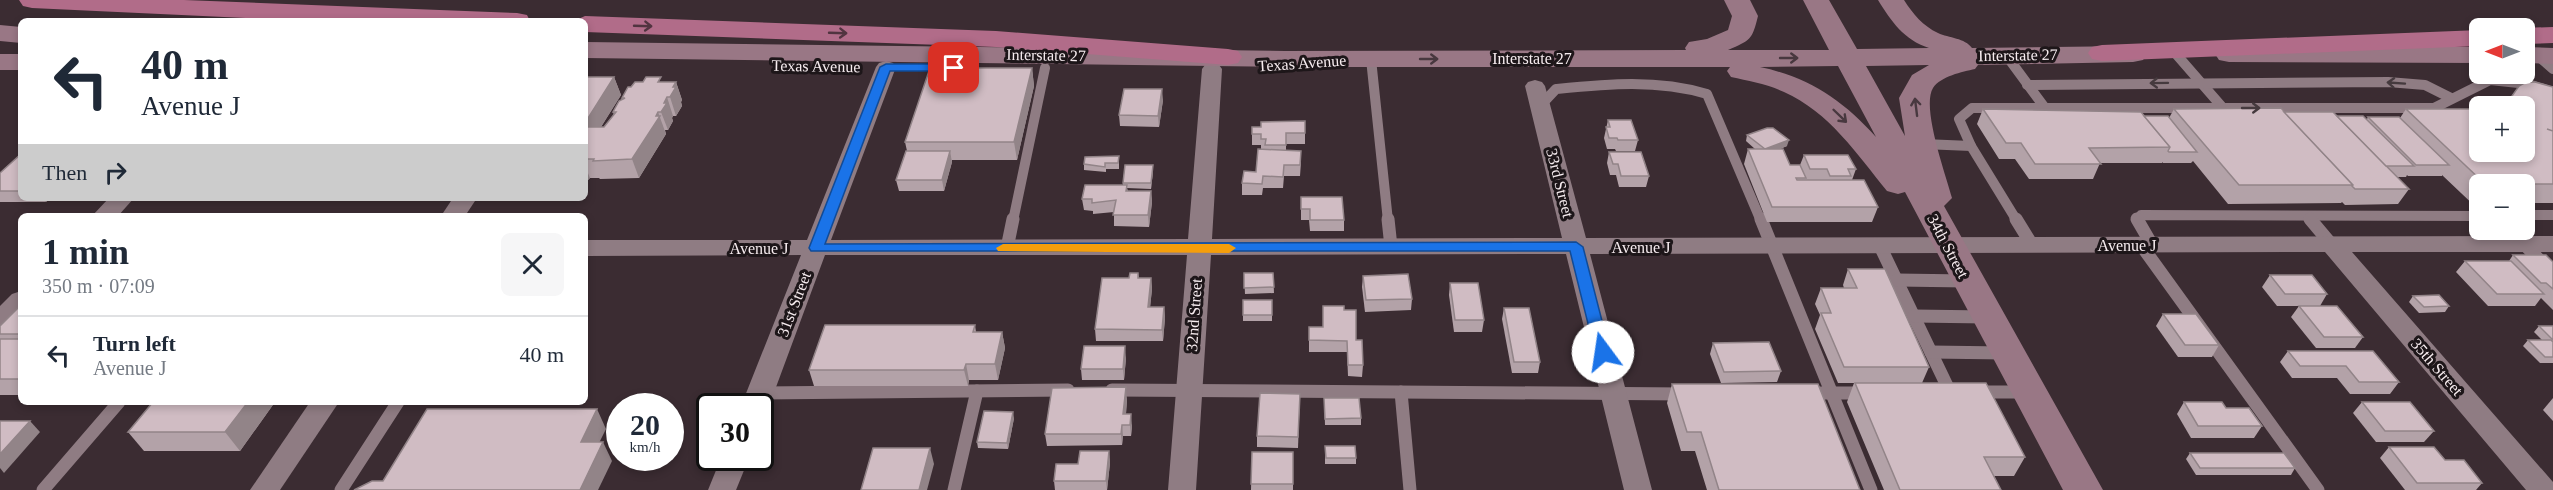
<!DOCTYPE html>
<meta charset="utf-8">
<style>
:root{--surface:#fff;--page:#f6f6f7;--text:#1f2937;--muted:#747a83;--line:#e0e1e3}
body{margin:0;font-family:"Times New Roman",serif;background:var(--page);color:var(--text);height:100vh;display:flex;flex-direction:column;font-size:22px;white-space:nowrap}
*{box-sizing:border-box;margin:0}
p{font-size:20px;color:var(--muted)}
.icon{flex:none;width:33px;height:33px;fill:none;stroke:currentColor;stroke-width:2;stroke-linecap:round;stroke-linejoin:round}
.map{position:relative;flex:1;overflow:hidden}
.sheet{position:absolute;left:18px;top:213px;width:570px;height:192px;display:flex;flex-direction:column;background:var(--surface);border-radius:9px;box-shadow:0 3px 9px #0003}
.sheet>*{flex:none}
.top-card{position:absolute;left:18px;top:18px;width:570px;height:183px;border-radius:9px;box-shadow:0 3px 9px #0003;background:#fff;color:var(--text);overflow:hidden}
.needle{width:39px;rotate:270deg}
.fabs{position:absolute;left:2469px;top:18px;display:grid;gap:12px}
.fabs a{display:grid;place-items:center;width:66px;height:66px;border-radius:9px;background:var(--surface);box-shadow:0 3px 9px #0003;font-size:30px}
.speed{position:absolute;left:606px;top:393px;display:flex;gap:12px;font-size:30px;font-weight:700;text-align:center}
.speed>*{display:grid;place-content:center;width:78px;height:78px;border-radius:50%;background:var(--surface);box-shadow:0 3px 9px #0003;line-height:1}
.speed small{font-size:15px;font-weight:400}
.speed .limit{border:3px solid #111;border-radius:9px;background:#fff;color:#111}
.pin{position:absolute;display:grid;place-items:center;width:51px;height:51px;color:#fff;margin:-26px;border-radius:12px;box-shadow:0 3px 9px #0006}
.me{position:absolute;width:66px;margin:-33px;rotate:346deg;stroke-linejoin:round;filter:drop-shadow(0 0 4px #0008)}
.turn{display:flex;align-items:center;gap:21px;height:126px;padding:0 24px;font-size:27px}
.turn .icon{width:78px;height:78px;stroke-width:2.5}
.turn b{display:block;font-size:42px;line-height:51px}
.then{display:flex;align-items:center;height:57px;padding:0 24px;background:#0003;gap:12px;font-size:22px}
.round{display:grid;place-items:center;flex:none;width:63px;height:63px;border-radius:9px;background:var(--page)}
.headline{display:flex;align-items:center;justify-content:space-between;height:102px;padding:0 24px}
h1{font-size:36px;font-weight:700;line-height:45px}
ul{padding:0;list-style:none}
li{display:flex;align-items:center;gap:18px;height:78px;padding:0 24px;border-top:2px solid var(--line)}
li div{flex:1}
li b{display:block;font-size:22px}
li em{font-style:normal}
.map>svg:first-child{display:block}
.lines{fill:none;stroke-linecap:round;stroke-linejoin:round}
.lane-far1{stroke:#8f7c83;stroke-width:10}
.lane{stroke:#8f7c83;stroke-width:13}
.street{fill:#8f7c83;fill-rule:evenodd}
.secondary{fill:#997785;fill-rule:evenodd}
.highway{fill:#b16c89;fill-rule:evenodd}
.wall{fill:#b3a2a8}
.shaded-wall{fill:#928488}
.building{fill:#d0bcc3;stroke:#928488;stroke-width:1.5}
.oneway{stroke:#513440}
.oneway2{stroke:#48383f}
.oneway3{stroke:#453a3e}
.route{fill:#1a73e8;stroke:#114b97;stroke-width:1.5}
.slow{fill:#f59e0b}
.labels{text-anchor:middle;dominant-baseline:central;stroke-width:6;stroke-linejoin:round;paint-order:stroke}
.street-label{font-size:16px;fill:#f6ecef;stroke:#1d1619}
</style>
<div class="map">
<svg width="2553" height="490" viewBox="0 0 2553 490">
<rect width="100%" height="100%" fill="#3b2c32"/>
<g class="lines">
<g class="lane-far1">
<polyline points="2176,54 2223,108"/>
<polyline points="2006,55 2045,108"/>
<polyline points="2538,56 2553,69"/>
<polyline points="1371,59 1388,221"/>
<polyline points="2027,85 2388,82 2425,85 2451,98"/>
<path d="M1541 105 1556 89C1607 84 1657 79 1707 94L1761 221"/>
<polyline points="1923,144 1971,146"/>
<polyline points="2524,215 2553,215"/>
<polyline points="2307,216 2311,221"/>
<polyline points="1013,221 1045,68"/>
<polyline points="2017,221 1971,146 1959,119 1972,108 2434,108 2490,80 2528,84 2553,92"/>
<polyline points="2137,221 2141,215 2480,216"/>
</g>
<g class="lane">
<polyline points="1388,219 1391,247"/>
<polyline points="1761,219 1871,490"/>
<polyline points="2016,219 2032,245"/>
<polyline points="2137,219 2152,245"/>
<polyline points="2310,219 2331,244"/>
<polyline points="2524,244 2553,274"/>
<polyline points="2141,245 2318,490"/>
<polyline points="1880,246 1950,392"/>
<polyline points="1007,248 1013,219"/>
<polyline points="1897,280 1967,281"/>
<polyline points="1914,316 1987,317"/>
<polyline points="1931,352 2005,353"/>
<polyline points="1112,390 1686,394"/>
<polyline points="1401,392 1410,490"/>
<polyline points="1976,392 2028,392"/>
<polyline points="760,393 1068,390"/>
<polyline points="1805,393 1866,393"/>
<polyline points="43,490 119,402"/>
<polyline points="341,490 398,402"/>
<polyline points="954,490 977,391"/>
</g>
<g class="street">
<polygon points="886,61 893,63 896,67 831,240 1188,239 1202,69 1205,65 1212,63 1219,65 1222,69 1212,239 1562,238 1525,86 1528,82 1535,80 1542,82 1545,86 1586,238 2553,236 2553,252 2352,252 2553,482 2553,490 2526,490 2325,252 1590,254 1652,490 1624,490 1566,254 1211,255 1196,490 1168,490 1187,255 825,255 769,406 765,413 760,414 760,406 741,406 801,255 585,256 585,240 807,240 876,67 879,63"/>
<polygon points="109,198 134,198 118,216 92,216"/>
<polygon points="453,198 477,198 465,216 441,216"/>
<polygon points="21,291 21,315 9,327 0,330 0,306 12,294"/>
<polygon points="310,402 339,402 280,490 250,490"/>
<polygon points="721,458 749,458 736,490 708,490"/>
</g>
<g class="secondary">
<path d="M1724 0H1750L1758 16C1752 40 1751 40 1728 50H1829L1803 0H1829L1857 49 1929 48C1904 40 1891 21 1878 0H1904C1913 14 1923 26 1938 33 1949 38 1965 38 1972 48L2133 46 2143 48 2147 54 2143 60 2133 62 1978 65 1975 69C1962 72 1941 76 1933 88 1921 107 1946 175 1952 198L1944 206 2103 490H2063L1905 192 1898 194 1887 191C1857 154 1829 112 1784 92 1767 84 1749 81 1731 77L1727 71 1730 67H1285L585 58V42L1285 51 1686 50 1685 48 1689 42 1707 39 1728 30 1732 16ZM1929 65 1912 75 1899 98 1905 136 1866 66ZM1838 66 1876 137C1843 100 1808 77 1760 67Z"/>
<polygon points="0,25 21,27 21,43 0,41"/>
<polygon points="2229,46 2480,47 2480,63 2229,62 2219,60 2215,54 2219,48"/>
<polygon points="2524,47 2553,48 2553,64 2524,63"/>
<rect x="0" y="54" width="21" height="16"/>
</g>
<g class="highway">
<polygon points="19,0 184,0 517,13 527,15 530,21 308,21 32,8 23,6"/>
<polygon points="585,16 996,31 1228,49 1238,51 1242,57 1238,63 1228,65 996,47 585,32 585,21 574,21"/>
<polygon points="2553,27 2553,43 2524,44 2524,28 2521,28"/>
<polygon points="2480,30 2480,46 2102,61 2092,59 2088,53 2092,47 2102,45"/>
</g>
</g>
<g class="wall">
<polygon points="1032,68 1034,86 1017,160 952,160 952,162 944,191 899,191 896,180 907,151 905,142"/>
<polygon points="585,77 614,77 621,95 601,127 604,127 614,115 613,112 622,99 622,98 663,82 676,82 682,100 681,102 682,106 676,116 673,116 672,118 673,121 668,130 665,130 666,134 639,178 600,179 599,178 590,178 587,181 585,181"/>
<polygon points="2553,87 2553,203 2524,203 2524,184 2480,184 2480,211 2442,175 2442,176 2408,176 2407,175 2406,177 2397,177 2409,189 2398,204 2345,205 2342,202 2341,203 2228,204 2193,161 2191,163 2163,163 2162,162 2162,163 2100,163 2093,179 2029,179 2015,159 1999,159 1977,124 1983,109 2144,116 2169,118 2174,109 2284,112 2367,119 2368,117 2400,118 2406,109 2480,152"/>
<polygon points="1163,100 1159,127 1120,126 1119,115"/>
<polygon points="1608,120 1638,140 1635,151 1616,151 1615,149 1607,149 1604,138"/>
<polygon points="1252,127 1305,133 1305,144 1286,144 1286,150 1301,162 1300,176 1284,176 1283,188 1263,188 1262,195 1242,195 1242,183 1256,172 1261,150 1261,145 1252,145"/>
<polygon points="1747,135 1787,146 1780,149 1790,165 1800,165 1804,155 1856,169 1852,180 1878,207 1872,222 1767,222 1744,164 1748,149 1755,149 1746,141"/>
<polygon points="1609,152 1649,176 1646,187 1619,187 1616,175 1610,175 1607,163"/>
<polygon points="21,154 21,198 51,198 46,202 0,202 0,173"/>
<polygon points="1119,156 1119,169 1106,169 1106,172 1084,170 1084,164"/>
<polygon points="1153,165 1153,171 1151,189 1127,188 1128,191 1151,191 1152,202 1149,227 1114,226 1114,212 1093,214 1093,211 1084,210 1082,199 1123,185 1123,183"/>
<polygon points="1301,197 1344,220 1344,231 1310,231 1309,220 1301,220"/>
<polygon points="362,198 387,198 386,199 363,199"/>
<polygon points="2513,255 2553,262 2553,310 2541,298 2535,306 2488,306 2456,272 2465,261 2509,261"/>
<polygon points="1848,269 1929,367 1922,383 2025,457 2014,476 1994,476 2001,490 1884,490 1847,402 1854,383 1838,383 1815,329 1820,315 1815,304 1821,288 1844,288 1843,285"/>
<polygon points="1138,273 1139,278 1151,278 1152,289 1150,307 1164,307 1165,318 1163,341 1096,341 1095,329 1129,278"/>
<polygon points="1244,273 1273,273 1274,293 1245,294"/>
<polygon points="2270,275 2327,294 2320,306 2277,306 2262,287"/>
<polygon points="1363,276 1412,299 1411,310 1365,312 1362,287"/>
<polygon points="1450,283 1484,320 1482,332 1454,332 1449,295"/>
<polygon points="2413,296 2449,306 2445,312 2419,313 2409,302"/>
<rect x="1243" y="300" width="29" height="21"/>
<polygon points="21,305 21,395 0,395 0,326"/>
<polygon points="1323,306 1344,310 1356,340 1363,365 1362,377 1348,376 1347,352 1309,352 1309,327 1323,327"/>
<polygon points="2299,306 2363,337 2355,348 2316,348 2291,317"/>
<polygon points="1504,308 1540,362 1538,373 1512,373 1502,319"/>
<polygon points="2163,314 2219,345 2212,357 2178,357 2156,326"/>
<polygon points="975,325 976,332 1002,332 1005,348 998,380 969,380 968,386 814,386 809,370"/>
<polygon points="2539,326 2553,326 2553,363 2540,363 2523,346 2528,340 2542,340 2534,332"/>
<polygon points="1713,343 1781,371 1777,382 1721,383 1710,354"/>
<polygon points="2288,351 2373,351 2399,382 2390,394 2350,394 2337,378 2292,378 2280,362"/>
<polygon points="1126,358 1124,380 1082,380 1081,369"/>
<polygon points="1672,384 1860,490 1707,490 1695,451 1681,451 1667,403"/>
<polygon points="1300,394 1298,448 1257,447 1257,436"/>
<polygon points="1324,398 1361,418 1361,425 1325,425"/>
<polygon points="2553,398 2553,421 2543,410"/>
<polygon points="1127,399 1126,414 1132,426 1131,436 1123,436 1122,445 1047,446 1045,434"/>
<polygon points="275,402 240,451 144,451 128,432"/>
<polygon points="2184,402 2226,408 2262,426 2254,438 2191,438 2177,414"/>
<polygon points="2362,402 2434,431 2424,442 2376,442 2353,413"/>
<polygon points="1014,418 1008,449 978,448 977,442"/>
<polygon points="1325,446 1356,458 1356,464 1325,464"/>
<polygon points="2389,447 2445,460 2482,483 2476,490 2405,490 2380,458"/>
<polygon points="1109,451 1110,463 1107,490 1055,490 1054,481 1078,464"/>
<polygon points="1252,452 1293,452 1293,490 1251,490"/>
<polygon points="2190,453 2295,468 2291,475 2196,475 2186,459"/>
</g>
<g class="shaded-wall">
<polygon points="1032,68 1034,86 1017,160 1014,142"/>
<polygon points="614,77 621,95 594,138 585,127 585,123"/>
<polygon points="676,82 682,100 681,102 682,106 676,116 670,97 673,87"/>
<polygon points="1162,89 1163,100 1159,127 1158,116"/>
<polygon points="667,97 673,116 672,118 673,121 668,130 661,112 664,103"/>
<polygon points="658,112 666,134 639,178 632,159"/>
<polygon points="1789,140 1787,146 1763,155 1765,149"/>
<polygon points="950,151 952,162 944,191 942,180"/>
<polygon points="1153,165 1153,171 1151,189 1151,183"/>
<polygon points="585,166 590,178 587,181 585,175"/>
<polygon points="1151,191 1152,202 1149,227 1148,215"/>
<polygon points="43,198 51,198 46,202"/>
<polygon points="1151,278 1152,289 1149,318 1148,307"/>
<polygon points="1164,307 1165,318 1163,341 1162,330"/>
<polygon points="1002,332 1005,348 998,380 995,364"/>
<polygon points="1125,346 1126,358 1124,380 1123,369"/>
<polygon points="966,364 969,380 968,386 964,370"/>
<polygon points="1126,387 1127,399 1125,426 1123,414"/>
<polygon points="248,402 275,402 240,451 225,432"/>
<polygon points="597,409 606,429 590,461 581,442"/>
<polygon points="1013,412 1014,418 1008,449 1007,443"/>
<polygon points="1131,414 1132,426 1131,436 1130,425"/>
<polygon points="30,421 40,432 4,473 0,468 0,454"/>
<polygon points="1122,425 1123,436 1122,445 1121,434"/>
<polygon points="603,442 612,461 598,490 580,490"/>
<polygon points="930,448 934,464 927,490 919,490"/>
<polygon points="1109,451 1110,463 1107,490 1106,481"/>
</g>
<g class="building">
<polygon points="930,68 1032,68 1014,142 905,142"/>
<polygon points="585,77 614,77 585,123"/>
<polygon points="646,77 661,77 658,82 676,82 673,87 676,87 670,97 667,97 664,103 667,103 661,112 658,112 656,116 660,116 632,159 593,161 594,159 585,159 585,124 589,124 587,127 604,127 616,112 613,112 619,101 625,98 622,98 628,87 631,87 635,82 643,82"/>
<polygon points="2526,82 2535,82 2553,87 2553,131 2547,129 2553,131 2553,184 2485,184 2406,109 2480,109 2480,152 2524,152 2524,106 2505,106 2519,86"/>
<polygon points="1124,89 1162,89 1158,116 1119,115"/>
<polygon points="2281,108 2353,185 2239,185 2174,109"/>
<polygon points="1983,109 2141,112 2170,147 2089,148 2101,164 2035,164 2021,143 2006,143"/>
<polygon points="2284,112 2333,112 2409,189 2355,189 2352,186 2353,185"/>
<polygon points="2144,116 2168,116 2197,152 2169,152 2168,151 2170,147"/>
<polygon points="2337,116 2363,116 2414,166 2386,166"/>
<polygon points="2368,117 2399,117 2449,165 2416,165"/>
<polygon points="1608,120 1631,120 1638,140 1618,140 1617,138 1609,138 1606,127 1610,127"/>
<polygon points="1305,121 1305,133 1286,133 1286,145 1265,145 1266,139 1261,139 1261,134 1252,134 1252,127 1261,127 1261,122"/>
<polygon points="1767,128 1773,128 1789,140 1765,149 1747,135"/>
<polygon points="1258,149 1301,151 1300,165 1284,165 1283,177 1263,176 1262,184 1242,183 1244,171 1256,172"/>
<polygon points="1748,149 1783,149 1790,165 1800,165 1806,178 1796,178 1797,180 1864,180 1878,207 1772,207"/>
<polygon points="906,151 950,151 942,180 896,180"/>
<polygon points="1609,152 1641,152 1649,176 1621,176 1618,164 1613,164"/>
<polygon points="21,154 21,191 0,191 0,173"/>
<polygon points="1804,155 1848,155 1856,169 1848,169 1851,176 1830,176 1827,169 1810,169"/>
<polygon points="1119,156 1118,163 1105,163 1105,167 1084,164 1085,157"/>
<polygon points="1125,165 1153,165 1151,183 1123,183"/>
<polygon points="1085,185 1127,185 1126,191 1151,191 1148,215 1113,215 1116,200 1092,203 1092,199 1082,199"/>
<polygon points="1301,197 1342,197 1344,220 1310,220 1310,209 1301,209"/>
<polygon points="2513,255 2546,255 2553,262 2553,289 2546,283 2541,283"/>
<polygon points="2465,261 2511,261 2544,294 2497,294"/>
<polygon points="1848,269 1885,269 1929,367 1844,367 1821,313 1831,313 1821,288 1857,288"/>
<polygon points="1130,273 1138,273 1138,278 1151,278 1148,307 1164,307 1162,330 1095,329 1102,278 1129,278"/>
<polygon points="1244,273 1273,273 1274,287 1244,288"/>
<polygon points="1408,274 1412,299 1366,300 1363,276"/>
<polygon points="2270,275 2312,275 2327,294 2285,294"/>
<polygon points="1450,283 1478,283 1484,320 1455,320"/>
<polygon points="2439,295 2449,306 2424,307 2413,296"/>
<rect x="1243" y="300" width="29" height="15"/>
<polygon points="21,305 21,334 0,334 0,326"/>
<polygon points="1323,306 1344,306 1344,310 1356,310 1356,340 1362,340 1363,365 1348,365 1347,341 1309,340 1309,327 1323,327"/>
<polygon points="2299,306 2337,306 2363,337 2324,337"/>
<polygon points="1504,308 1529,308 1540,362 1514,362"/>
<polygon points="2163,314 2196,314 2219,345 2185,345"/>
<polygon points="825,325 975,325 973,332 1002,332 995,364 966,364 964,370 809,370"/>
<polygon points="2539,326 2553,326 2553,340"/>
<rect x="0" y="339" width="21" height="40"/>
<polygon points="2528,340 2551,340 2553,342 2553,357 2545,357"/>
<polygon points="1769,342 1781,371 1724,372 1713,343"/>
<polygon points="1084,346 1125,346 1123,369 1081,369"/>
<polygon points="2288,351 2373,351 2399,382 2359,382 2346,366 2300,366"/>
<polygon points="1855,383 1986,383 2025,457 1984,457 2001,490 1900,490"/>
<polygon points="1672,384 1818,384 1860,490 1719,490 1701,432 1687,432"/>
<polygon points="1126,387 1123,414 1131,414 1130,425 1122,425 1121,434 1045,434 1052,388"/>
<polygon points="1260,393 1300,394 1298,437 1257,436"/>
<polygon points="1324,398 1359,398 1361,418 1325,419"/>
<polygon points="153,402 248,402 225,432 128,432"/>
<polygon points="2184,402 2222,402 2226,408 2249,408 2262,426 2198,426"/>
<polygon points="2362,402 2410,402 2434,431 2385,431"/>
<polygon points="427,409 597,409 581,442 603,442 580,490 354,490 372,481 383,481"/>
<polygon points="984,411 1013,412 1007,443 977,442"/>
<polygon points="0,421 30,421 0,454"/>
<polygon points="1325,446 1355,446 1356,458 1326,458"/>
<polygon points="2389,447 2434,447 2445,460 2464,460 2482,483 2417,483"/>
<polygon points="873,448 930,448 919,490 861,490"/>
<polygon points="1080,451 1109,451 1106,481 1054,481 1056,464 1078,464"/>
<polygon points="1252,452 1293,452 1293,484 1251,484"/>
<polygon points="2190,453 2284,453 2295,468 2200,468"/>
</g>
<defs><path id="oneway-shaft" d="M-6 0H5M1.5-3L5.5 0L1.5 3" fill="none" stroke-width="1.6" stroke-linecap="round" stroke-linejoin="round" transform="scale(1.5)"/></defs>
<g class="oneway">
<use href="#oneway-shaft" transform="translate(643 26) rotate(2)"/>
<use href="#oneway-shaft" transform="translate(838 33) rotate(2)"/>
</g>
<g class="oneway2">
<use href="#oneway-shaft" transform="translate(1789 58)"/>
<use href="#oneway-shaft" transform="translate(1429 59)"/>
<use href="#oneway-shaft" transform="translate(1916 107) rotate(-97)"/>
<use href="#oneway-shaft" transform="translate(1840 116) rotate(44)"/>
</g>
<g class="oneway3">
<use href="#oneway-shaft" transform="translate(2159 83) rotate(179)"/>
<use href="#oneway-shaft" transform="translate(2396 83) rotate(-176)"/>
<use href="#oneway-shaft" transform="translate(2251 108)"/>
</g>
<polygon class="route" points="886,64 954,64 960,68 954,71 890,71 825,244 1576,242 1583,247 1610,352 1603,357 1595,352 1570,251 811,251 809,248 880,67"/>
<polygon class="slow" points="1003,244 1229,244 1236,248 1229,253 998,251 996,248"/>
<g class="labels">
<g class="street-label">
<text transform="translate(1046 55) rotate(1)">Interstate 27</text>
<text transform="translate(2018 55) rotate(-1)">Interstate 27</text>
<text x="1532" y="58">Interstate 27</text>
<text transform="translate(1302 63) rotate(-4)">Texas Avenue</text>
<text transform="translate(816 66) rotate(1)">Texas Avenue</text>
<text transform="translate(1560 183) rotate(76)">33rd Street</text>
<text x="2127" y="245">Avenue J</text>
<text transform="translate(1948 246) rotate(62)">34th Street</text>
<text x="1641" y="247">Avenue J</text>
<text x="759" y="248">Avenue J</text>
<text transform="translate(794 304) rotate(-69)">31st Street</text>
<text transform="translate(1194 315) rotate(-86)">32nd Street</text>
<text transform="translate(2437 367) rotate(49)">35th Street</text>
</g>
</g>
</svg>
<div class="fabs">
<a><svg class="needle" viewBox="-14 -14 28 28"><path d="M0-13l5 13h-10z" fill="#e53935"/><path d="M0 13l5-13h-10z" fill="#747a83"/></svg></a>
<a>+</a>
<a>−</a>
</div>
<div class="speed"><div>20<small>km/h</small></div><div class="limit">30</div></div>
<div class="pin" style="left:954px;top:68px;background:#d93025"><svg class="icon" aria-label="arrive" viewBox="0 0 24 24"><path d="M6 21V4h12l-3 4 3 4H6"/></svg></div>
<svg class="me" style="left:1603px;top:352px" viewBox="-20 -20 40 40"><circle r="19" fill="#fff"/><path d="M0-13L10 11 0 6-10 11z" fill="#1a73e8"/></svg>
<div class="top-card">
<div class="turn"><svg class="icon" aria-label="left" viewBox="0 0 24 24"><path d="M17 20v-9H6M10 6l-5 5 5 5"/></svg><div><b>40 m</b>Avenue J</div></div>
<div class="then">Then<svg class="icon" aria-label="right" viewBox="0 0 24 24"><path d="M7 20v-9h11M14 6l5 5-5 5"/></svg></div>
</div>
<section class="sheet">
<div class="headline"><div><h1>1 min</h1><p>350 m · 07:09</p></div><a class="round"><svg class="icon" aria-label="close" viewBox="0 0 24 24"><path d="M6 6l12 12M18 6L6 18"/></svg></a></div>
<ul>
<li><svg class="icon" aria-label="left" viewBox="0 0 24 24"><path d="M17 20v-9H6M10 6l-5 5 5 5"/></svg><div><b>Turn left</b><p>Avenue J</p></div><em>40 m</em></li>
</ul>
</section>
</div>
